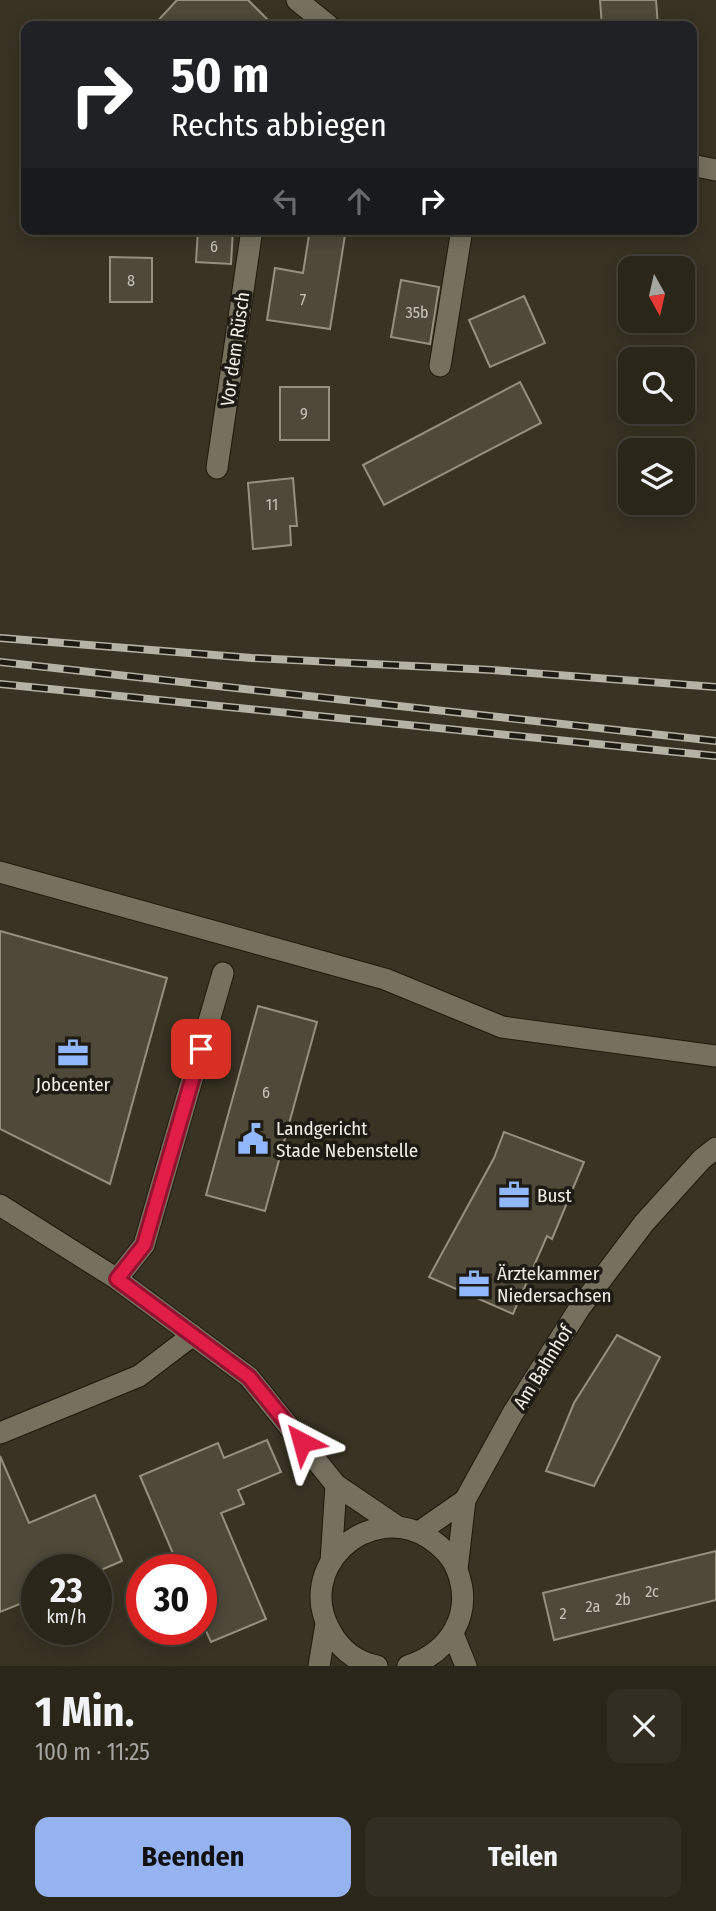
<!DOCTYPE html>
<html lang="de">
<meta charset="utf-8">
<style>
:root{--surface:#2a261a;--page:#322e23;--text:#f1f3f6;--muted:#a5a5a2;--line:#464339;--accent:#95b2f1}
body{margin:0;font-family:"Fira Sans Condensed",sans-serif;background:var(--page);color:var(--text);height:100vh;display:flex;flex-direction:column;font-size:26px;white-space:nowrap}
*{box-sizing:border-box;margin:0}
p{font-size:23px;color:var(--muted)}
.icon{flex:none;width:38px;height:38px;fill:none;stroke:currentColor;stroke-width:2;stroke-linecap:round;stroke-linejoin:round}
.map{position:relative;height:1666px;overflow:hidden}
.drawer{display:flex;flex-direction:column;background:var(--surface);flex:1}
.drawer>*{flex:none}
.top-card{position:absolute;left:21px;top:21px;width:676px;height:214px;border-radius:14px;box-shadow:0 4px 18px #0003,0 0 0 2px var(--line);background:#202124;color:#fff;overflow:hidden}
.needle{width:46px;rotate:172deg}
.controls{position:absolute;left:618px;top:256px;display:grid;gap:14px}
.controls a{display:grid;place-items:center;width:77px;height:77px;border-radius:14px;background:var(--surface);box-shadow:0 4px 18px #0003,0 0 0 2px var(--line);font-size:35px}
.speed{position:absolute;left:21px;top:1554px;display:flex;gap:14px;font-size:35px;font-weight:700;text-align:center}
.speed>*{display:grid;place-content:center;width:91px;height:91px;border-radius:50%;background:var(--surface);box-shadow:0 4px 18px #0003,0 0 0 2px var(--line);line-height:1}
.speed small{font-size:18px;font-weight:400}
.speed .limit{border:10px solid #d22;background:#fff;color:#111}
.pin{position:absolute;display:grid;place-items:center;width:60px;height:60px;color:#fff;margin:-30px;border-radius:14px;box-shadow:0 4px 10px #0006}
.me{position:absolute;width:77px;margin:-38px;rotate:321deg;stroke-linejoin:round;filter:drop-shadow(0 0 5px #0008)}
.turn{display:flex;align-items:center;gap:24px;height:147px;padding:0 35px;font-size:32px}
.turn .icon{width:91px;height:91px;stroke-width:2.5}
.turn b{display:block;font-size:49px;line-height:60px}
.lanes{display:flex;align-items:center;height:66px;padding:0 35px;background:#0003;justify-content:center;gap:35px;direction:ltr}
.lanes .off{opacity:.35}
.round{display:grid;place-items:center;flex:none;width:74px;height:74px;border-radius:14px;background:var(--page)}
.headline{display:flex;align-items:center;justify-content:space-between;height:119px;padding:0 35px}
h1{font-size:42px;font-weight:700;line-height:52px}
.button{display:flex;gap:14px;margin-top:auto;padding:14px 35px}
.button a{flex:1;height:80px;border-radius:14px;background:var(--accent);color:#111;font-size:28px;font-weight:700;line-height:80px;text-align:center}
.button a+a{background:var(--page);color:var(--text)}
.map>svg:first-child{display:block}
.building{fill:#4e4939;stroke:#96907f;stroke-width:2}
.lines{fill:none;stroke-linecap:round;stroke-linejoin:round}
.minor-casing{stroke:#1f1a0c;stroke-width:23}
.minor{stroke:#76715f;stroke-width:21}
.rail-casing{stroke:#b5b2a6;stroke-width:8}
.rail{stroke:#1d1b14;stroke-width:5;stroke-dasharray:16;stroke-linecap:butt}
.route-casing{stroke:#92132f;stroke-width:18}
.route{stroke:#e11d48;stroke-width:12}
.labels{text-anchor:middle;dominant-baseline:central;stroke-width:7;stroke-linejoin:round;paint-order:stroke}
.number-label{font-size:16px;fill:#c8c5ba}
.street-label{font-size:19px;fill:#f1eee5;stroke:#1d1b14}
.poi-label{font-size:19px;fill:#f1eee5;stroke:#1d1b14;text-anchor:start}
</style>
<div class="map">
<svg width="716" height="1666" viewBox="0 0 716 1666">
<rect width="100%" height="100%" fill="#383323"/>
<g class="building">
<polygon points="177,0 248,0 274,26 153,26"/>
<polygon points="600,0 656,0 658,26 602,26"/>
<polygon points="198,229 233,229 231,264 196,262"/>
<polygon points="310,229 346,229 330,329 267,320 275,268 303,273"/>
<polygon points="110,257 152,258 152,302 110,302"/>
<polygon points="401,280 439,287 430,344 391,337"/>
<polygon points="524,296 545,343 490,367 469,320"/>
<polygon points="520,382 541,423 384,505 363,465"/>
<rect x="280" y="387" width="49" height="53"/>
<polygon points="293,478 297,526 290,526 291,545 253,549 248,483"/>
<polygon points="0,931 167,978 110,1184 0,1129"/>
<polygon points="258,1006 317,1022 265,1211 206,1195"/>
<polygon points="504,1132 584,1162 552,1239 547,1236 513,1314 429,1277 494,1158"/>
<polygon points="617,1335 660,1357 594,1486 546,1471 574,1403"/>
<polygon points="267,1440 281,1472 238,1490 244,1504 221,1513 266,1619 211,1642 201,1620 201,1570 180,1570 140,1476 218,1443 224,1458"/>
<polygon points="0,1456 29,1523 95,1495 122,1561 101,1570 37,1570 37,1597 0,1612"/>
<polygon points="716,1551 716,1600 554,1640 543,1593"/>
</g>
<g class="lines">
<defs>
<g id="minor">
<polyline points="297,0 329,26"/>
<polyline points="691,165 716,170"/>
<polyline points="440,366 462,229"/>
<polyline points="217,468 252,229"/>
<polyline points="0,872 385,979 502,1027 716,1056"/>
<polyline points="0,1205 117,1279 249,1377 336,1485 398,1527"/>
<polyline points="117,1279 144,1245 223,973"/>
<polyline points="0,1433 139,1376 193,1335"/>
<polyline points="419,1532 465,1500"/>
<polyline points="331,1562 336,1485"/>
<polyline points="457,1569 465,1500 513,1413 579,1309 644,1223 702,1159 716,1148"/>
<polyline points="453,1634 466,1666"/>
<polyline points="319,1666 326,1624"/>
<path d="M377 1666C357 1662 341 1650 331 1632 294 1569 367 1500 429 1538 441 1546 452 1556 457 1570 474 1614 450 1652 408 1666"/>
</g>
</defs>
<use href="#minor" class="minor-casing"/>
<use href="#minor" class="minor"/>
<defs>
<g id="rail">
<polyline points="0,638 252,658 492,670 716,687"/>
<polyline points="0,662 716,741"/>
<polyline points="0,684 716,756"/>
</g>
</defs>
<use href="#rail" class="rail-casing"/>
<use href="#rail" class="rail"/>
</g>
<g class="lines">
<defs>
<polyline id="route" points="201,1049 144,1245 117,1279 249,1377 302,1442"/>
</defs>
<use href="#route" class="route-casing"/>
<use href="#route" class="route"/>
</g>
<defs>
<symbol id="office-bare" viewBox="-9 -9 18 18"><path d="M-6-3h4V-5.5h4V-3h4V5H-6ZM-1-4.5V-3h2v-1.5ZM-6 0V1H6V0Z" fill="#91b8fd" stroke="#1d1b14" stroke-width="2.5" paint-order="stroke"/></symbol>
<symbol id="civic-bare" viewBox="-9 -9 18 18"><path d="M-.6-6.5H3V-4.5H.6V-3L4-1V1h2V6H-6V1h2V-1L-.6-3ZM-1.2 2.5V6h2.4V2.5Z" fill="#91b8fd" stroke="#1d1b14" stroke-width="2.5" paint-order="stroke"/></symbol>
</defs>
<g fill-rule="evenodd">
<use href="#office-bare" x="51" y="1031" width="44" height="44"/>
<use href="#civic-bare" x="231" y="1117" width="44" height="44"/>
<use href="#office-bare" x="492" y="1173" width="44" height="44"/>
<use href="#office-bare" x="452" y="1262" width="44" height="44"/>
</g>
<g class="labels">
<g class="number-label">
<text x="214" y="246">6</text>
<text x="131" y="280">8</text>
<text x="303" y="299">7</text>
<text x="417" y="312">35b</text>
<text x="304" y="413">9</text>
<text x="272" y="504">11</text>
<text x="266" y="1092">6</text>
<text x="652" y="1591">2c</text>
<text x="623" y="1599">2b</text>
<text x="593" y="1606">2a</text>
<text x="563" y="1613">2</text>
</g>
<g class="street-label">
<text transform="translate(235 349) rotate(-82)">Vor dem Rüsch</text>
<text transform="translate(543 1367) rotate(-58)">Am Bahnhof</text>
</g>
<g class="poi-label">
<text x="73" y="1084" text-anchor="middle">Jobcenter</text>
<text x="276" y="1128">Landgericht<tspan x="276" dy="22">Stade Nebenstelle</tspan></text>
<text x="537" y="1195">Bust</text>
<text x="497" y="1273">Ärztekammer<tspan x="497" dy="22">Niedersachsen</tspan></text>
</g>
</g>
</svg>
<div class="controls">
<a><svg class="needle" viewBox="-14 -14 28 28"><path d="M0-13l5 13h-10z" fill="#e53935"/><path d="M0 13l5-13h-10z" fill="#a5a5a2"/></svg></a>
<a><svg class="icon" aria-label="search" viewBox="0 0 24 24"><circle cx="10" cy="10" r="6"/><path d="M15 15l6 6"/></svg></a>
<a><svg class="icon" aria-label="layers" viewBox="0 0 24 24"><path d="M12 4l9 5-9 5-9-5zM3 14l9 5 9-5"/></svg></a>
</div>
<div class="speed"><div>23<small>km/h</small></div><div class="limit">30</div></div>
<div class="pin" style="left:201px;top:1049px;background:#d93025"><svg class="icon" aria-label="arrive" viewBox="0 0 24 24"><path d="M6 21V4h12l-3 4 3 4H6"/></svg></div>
<svg class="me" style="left:302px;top:1442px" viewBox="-20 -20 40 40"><path d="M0-17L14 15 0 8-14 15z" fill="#e11d48" stroke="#fff" stroke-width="4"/></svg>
<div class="top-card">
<div class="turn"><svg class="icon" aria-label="right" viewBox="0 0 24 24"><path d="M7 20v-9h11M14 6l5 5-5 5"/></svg><div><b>50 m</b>Rechts abbiegen</div></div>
<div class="lanes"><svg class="icon off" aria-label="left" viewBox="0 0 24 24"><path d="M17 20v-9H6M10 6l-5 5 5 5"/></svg><svg class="icon off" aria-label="ahead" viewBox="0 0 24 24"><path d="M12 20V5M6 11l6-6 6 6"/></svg><svg class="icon" aria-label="right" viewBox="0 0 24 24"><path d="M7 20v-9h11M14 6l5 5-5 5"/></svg></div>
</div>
</div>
<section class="drawer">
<div class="headline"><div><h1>1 Min.</h1><p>100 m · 11:25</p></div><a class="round"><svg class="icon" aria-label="close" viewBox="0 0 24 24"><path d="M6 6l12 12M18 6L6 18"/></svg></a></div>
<div class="button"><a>Beenden</a><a>Teilen</a></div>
</section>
